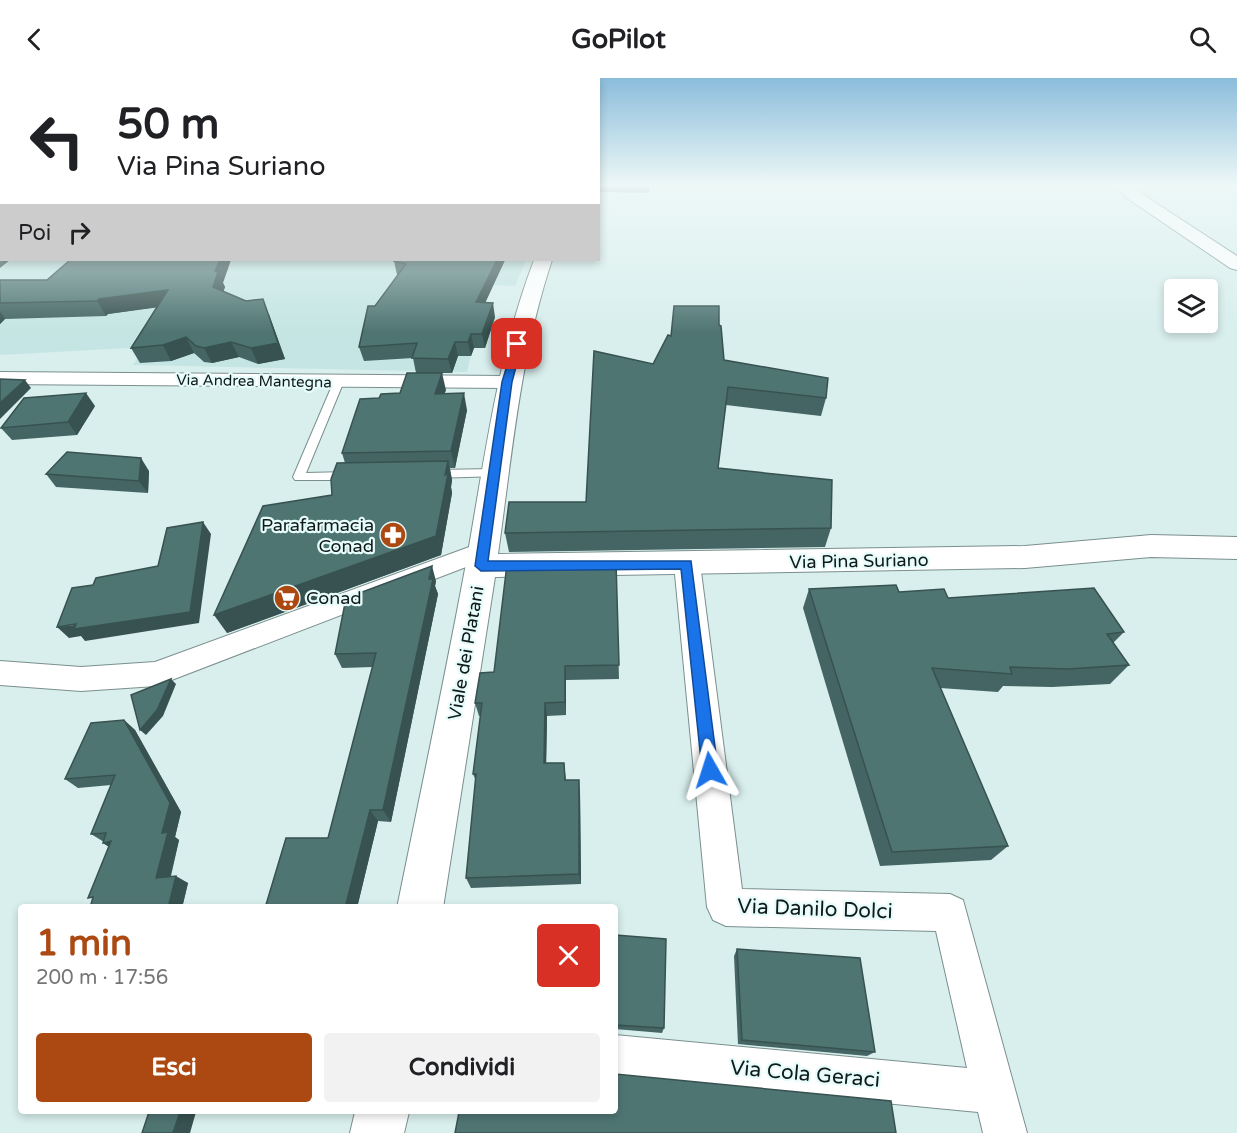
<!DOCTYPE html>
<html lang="it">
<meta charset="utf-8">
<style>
:root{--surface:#fff;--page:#f2f2f2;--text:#202124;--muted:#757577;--accent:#ac4912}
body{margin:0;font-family:"Varela Round",sans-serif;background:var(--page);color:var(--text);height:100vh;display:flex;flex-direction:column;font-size:22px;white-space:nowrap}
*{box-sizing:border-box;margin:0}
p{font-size:20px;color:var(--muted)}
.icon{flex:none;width:33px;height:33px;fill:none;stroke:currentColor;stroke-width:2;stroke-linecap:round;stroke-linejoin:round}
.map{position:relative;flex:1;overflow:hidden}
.sheet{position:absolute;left:18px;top:826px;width:600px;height:210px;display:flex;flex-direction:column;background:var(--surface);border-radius:6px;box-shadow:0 3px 9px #0003}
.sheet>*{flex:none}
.banner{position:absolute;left:0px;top:0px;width:600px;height:183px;box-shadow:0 3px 9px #0003;background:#fff;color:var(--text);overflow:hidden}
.tools{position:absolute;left:1164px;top:201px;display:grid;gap:12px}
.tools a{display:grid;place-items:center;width:54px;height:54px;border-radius:6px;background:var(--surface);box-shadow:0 3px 9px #0003;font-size:30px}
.pin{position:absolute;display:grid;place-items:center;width:51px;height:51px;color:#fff;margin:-26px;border-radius:12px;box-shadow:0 3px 9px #0006}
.me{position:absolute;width:66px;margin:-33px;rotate:354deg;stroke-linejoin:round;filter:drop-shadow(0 0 4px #0008)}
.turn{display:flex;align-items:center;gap:21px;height:126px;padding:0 18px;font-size:27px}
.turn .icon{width:78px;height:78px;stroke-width:2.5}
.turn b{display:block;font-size:42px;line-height:51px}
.then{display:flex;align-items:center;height:57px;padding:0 18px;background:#0003;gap:12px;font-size:22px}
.round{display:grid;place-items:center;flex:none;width:63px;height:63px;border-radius:6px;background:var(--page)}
.headline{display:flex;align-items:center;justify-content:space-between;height:102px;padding:0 18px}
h1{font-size:36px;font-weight:800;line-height:45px;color:var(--accent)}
.primary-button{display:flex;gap:12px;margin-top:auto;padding:12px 18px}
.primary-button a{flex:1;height:69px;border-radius:6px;background:var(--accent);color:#fff;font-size:24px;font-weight:800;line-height:69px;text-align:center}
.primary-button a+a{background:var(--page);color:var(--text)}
header{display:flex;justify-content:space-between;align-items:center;height:78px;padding:0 18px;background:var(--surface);font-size:27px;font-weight:800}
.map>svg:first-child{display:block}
.built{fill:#c4e5e3}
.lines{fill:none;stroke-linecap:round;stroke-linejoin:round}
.lane-casing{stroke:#7b8f8e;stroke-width:2}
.street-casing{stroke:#7b8f8e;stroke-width:2}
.secondary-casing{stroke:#7b8f8e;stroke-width:2}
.lane{fill:#fff;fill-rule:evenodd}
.street{fill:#fff;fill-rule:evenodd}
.secondary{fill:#fff;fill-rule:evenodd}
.wall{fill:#446563}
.shaded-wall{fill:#375250}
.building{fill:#4f7573;stroke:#375250;stroke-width:1.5}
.route{fill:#1a73e8;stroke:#114b97;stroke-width:1.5}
.labels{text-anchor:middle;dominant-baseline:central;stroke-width:4.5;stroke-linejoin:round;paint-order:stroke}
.far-street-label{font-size:15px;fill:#121a19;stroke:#e5fcfb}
.poi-label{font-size:18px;fill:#121a19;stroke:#e5fcfb;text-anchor:end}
.street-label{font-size:18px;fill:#121a19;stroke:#e5fcfb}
.near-street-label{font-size:21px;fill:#121a19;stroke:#e5fcfb}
</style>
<header><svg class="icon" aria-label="back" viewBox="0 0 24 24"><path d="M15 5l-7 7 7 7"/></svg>GoPilot<svg class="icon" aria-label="search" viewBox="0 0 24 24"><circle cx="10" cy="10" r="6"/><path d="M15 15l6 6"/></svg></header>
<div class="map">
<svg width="1237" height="1055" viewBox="0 0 1237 1055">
<rect width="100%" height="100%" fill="#d8efed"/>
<polygon class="built" points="0,112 2,182 526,182 515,208 407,202 473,267 467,294 133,287 146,269 0,277"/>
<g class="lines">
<defs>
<g id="lane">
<polygon points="339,300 344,303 306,395 348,394 354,398 348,402 295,402 293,399 334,303"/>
<polygon points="495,391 499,392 499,398 434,400 428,396 434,392"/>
</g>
<g id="street">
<polygon points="0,294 507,298 514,300 517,304 514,308 507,310 0,306"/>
<polygon points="483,464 492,467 496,473 492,479 156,608 81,613 0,607 0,583 81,589 155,584"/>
<polygon points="687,477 696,479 700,486 742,811 950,816 963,822 1027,1055 983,1055 978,1034 615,999 615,957 967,990 936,853 726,848 713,842 707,829 674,486 678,479"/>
</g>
<g id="secondary">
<polygon points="1116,107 1132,107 1139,114 1237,178 1237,192 1230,190 1127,120"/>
<path d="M534 182H552C520 278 512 377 498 476L1025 468 1151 457 1237 459V481L1151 479 1025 490 495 499 443 830H397C420 717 444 604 465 491 484 387 496 282 534 182Z"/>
<polygon points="355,1034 409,1034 404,1055 350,1055"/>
</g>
</defs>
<use href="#lane" class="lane-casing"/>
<use href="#street" class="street-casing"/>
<use href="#secondary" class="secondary-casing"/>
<use href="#lane" class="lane"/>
<use href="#street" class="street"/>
<use href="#secondary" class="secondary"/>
</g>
<g class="wall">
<polygon points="598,107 650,107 649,115 598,114"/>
<polygon points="395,182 505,182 485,225 495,239 485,270 474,270 471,278 458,278 452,295 416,295 413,280 364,283 359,269 375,228 398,197 397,197 394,183"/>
<polygon points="0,202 223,205 225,209 223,213 269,236 285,281 258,286 239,279 212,285 204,284 194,275 171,283 140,285 131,270 156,229 108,236 106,238 5,241 0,246"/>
<polygon points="719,247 724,282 826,320 821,338 726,327 718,390 831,450 825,469 509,474 505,455 586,424 653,286 671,258"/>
<polygon points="446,312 444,316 467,332 455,390 450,390 452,402 451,409 452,415 441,477 227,555 332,417 345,385 342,375 379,320 400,315"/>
<polygon points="95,328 77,357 12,362 1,350"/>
<polygon points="149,393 148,415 56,409 46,396"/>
<polygon points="616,484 619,601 566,602 566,637 547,638 546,685 564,685 566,702 580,714 581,806 471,810 466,800 476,703 473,696 481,638 479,638 475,625 494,594"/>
<polygon points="436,503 435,508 438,516 391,744 378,743 357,830 265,830 328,760 373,589 342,590 335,576"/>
<polygon points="809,511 899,514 1124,554 1113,565 1129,587 1110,606 1052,609 1003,608 998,614 940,610 1008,768 991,782 880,788 803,530"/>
<polygon points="124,642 135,652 181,734 175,759 179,762 171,798 188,805 182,830 109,769 103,765 104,764 91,756 111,707 78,710 65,701"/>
<polygon points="615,857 664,950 662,955 615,951"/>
<polygon points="737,871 875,974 867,978 738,966 734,878"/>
</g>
<g class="shaded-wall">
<polygon points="2,166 2,182 10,182 0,190 0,167"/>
<polygon points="220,182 231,182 223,205 225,209 220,224 213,209 215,193"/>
<polygon points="497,182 505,182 479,238 476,224"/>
<polygon points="168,212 175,227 108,236 106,238 97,223 99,221"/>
<polygon points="263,221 285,281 258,286 251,270"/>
<polygon points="493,225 495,239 485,270 482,256"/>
<polygon points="0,233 5,241 0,246"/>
<polygon points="471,256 474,270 471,278 468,264"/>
<polygon points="186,259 194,275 171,283 163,267"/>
<polygon points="231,264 239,279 212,285 204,270"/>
<polygon points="455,264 458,278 452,295 448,281"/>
<polygon points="442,295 446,312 438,332 435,316"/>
<polygon points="25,302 31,310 0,341 0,325"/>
<polygon points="86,315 95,328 77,357 68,344"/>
<polygon points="464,315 467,332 455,390 451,373"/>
<polygon points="141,380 149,393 148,415 139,403"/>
<polygon points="448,383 452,402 451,409 452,415 441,477 227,555 214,537 445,397"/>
<polygon points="203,444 211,456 199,545 85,563 81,558 69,560 57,549 190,534"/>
<polygon points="432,488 436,503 435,508 438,516 391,744 383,732"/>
<polygon points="565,588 566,602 566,637 565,624"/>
<polygon points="171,601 176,606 163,638 146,657 140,652"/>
<polygon points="545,625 547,638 546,697 544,685"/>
<polygon points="124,642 135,652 181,734 175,759 179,762 168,808 156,800 162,755"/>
<polygon points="579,702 580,714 581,806 579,796"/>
<polygon points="370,732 378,743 357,830 345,830"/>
<polygon points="111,763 116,773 103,765"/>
<polygon points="176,798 188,805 182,830 168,830"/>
<polygon points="180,1034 196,1034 190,1055 173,1055"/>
</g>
<g class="building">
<polygon points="0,107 2,107 2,166 0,167"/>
<polygon points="70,182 220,182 215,193 218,194 213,209 246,223 263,221 278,265 251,270 231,264 204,270 196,268 186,259 163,267 131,270 168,212 99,221 97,223 0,225 0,202 47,202"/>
<polygon points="395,182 497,182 476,224 493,225 482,256 471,256 468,264 455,264 448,281 412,280 417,265 359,269 368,228 375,228 406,186 394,183"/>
<polygon points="674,228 719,228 719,247 721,248 724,282 828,300 826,320 728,309 718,390 832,402 831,450 505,455 509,424 586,424 594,273 653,286 668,257 671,258"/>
<polygon points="407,295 442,295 435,316 464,315 451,373 342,375 360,321 379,320 381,316 400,315"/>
<polygon points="0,301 25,302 0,325"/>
<polygon points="86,315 68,344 1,350 24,320"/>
<polygon points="67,374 141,380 139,403 46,396"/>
<polygon points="448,383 445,397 448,396 436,458 214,537 263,428 332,417 331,401 337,385"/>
<polygon points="203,444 190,534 74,551 76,546 57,549 72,510 93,507 96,500 158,488 167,450"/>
<polygon points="616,484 619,587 565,588 565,624 545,625 544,685 564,685 565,702 579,702 579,796 466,800 476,696 473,696 482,625 475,625 480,595 494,594 507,486"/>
<polygon points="432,488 429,501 433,501 383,732 370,732 345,830 265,830 286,760 328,760 376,575 335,576 346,520"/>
<polygon points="896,507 899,514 944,511 948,520 1094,510 1124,554 1107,556 1129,587 1068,591 1010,589 1012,596 932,590 1008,768 892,774 809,511"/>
<polygon points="171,601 157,632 140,652 131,617"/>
<polygon points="124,642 170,725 162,755 168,754 156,800 176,798 168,830 90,830 93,819 88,820 111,763 103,765 106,755 91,756 115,697 65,701 91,645"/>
<polygon points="615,857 666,861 664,950 615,947"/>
<polygon points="737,871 860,880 875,974 742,962"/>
<polygon points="615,996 891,1023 896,1055 455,1055 459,1034 615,1034"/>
<polygon points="149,1034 180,1034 173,1055 142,1055"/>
</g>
<linearGradient id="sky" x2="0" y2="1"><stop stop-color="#8bbddb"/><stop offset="0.42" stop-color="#edf8f7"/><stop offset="1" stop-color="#edf8f7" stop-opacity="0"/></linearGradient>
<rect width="1237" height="254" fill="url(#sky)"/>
<polygon class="route" points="514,264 522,266 512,304 488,483 691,483 718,692 716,697 710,699 704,697 702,692 681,491 481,493 475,488 502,304"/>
<defs>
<symbol id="pharmacy-disc" viewBox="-11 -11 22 22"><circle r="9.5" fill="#ac4912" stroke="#e5fcfb"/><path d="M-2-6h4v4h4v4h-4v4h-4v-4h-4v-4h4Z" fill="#fff"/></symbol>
<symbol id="supermarket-disc" viewBox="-11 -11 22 22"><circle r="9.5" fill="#ac4912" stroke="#e5fcfb"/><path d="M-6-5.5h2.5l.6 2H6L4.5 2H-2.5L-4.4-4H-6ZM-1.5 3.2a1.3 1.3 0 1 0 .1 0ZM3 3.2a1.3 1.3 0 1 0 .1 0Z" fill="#fff"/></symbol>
</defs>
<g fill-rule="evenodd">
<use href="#pharmacy-disc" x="378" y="442" width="30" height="30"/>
<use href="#supermarket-disc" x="272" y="505" width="30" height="30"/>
</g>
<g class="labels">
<g class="far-street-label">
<text transform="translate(254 303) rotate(1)">Via Andrea Mantegna</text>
</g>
<g class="poi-label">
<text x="374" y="447">Parafarmacia<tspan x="374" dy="21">Conad</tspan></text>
<text x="306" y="520" text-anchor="start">Conad</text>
</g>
<g class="street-label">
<text transform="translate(859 483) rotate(-1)">Via Pina Suriano</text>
<text transform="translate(466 575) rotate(-80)">Viale dei Platani</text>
</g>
<g class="near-street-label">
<text transform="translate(815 831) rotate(2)">Via Danilo Dolci</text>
<text transform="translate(805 996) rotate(5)">Via Cola Geraci</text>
</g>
</g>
</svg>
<div class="tools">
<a><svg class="icon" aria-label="layers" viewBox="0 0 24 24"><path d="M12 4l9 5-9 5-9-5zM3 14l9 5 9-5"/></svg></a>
</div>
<div class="pin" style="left:517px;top:266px;background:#d93025"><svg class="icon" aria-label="arrive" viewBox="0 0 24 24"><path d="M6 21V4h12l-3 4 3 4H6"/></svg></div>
<svg class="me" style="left:710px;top:692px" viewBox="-20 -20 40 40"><path d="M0-17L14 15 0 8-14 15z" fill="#1a73e8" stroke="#fff" stroke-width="4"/></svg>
<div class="banner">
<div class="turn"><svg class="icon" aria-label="left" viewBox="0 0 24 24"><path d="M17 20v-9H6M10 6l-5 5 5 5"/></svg><div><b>50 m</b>Via Pina Suriano</div></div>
<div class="then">Poi<svg class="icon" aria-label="right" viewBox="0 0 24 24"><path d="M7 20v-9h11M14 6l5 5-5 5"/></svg></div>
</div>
<section class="sheet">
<div class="headline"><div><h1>1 min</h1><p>200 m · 17:56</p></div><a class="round" style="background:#d93025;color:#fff"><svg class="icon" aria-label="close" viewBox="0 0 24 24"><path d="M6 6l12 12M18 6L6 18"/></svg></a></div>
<div class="primary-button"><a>Esci</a><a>Condividi</a></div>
</section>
</div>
